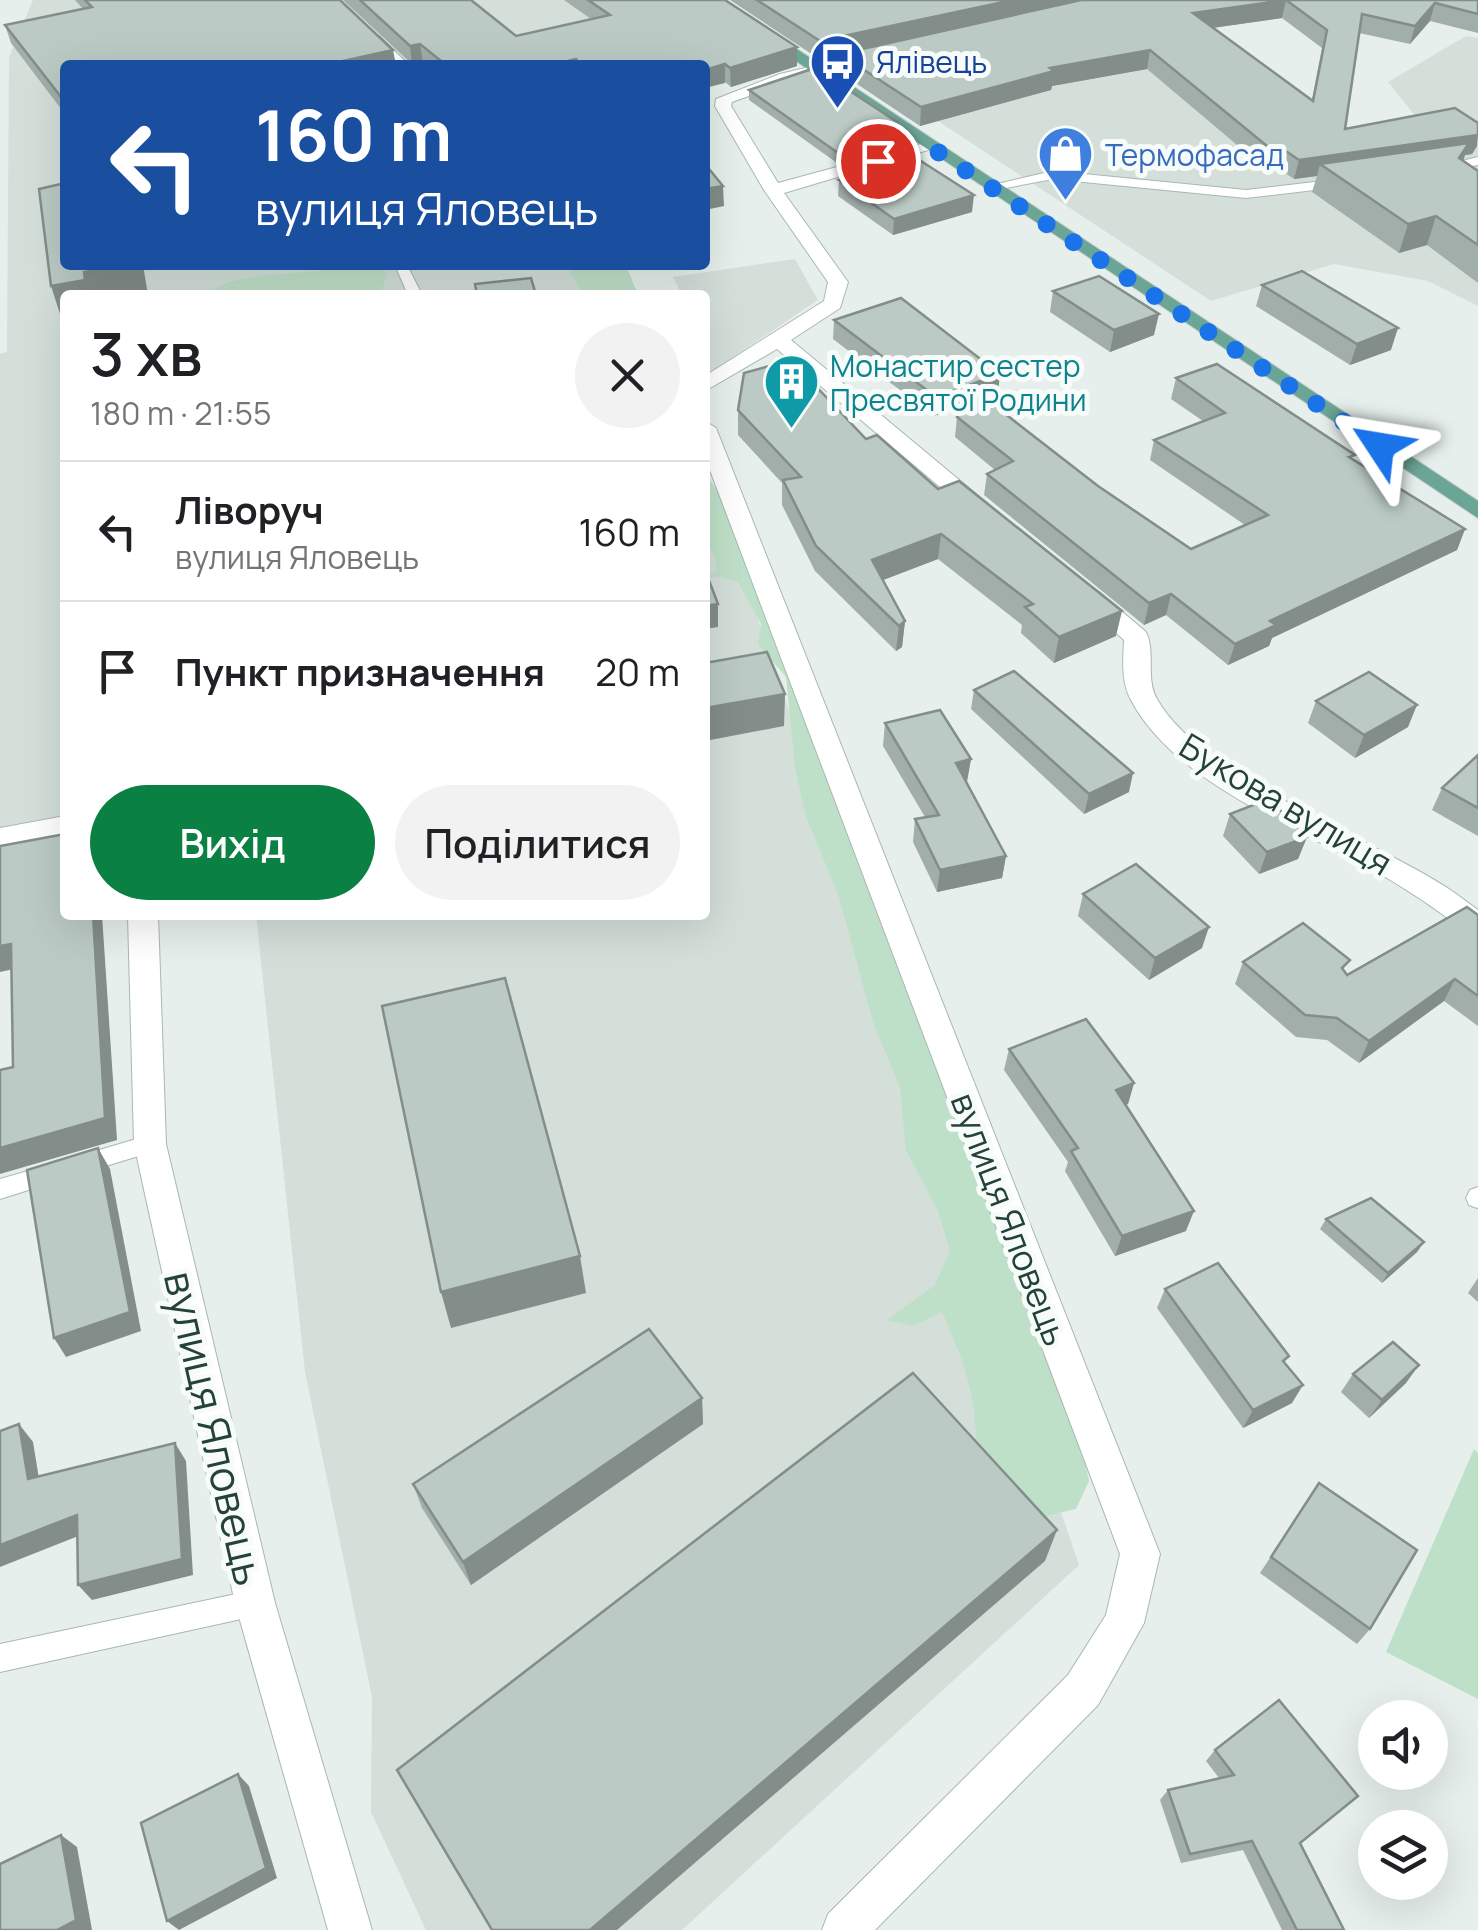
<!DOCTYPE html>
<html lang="uk">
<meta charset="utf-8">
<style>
:root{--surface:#fff;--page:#f2f2f2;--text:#202124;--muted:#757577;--line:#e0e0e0;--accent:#0b8043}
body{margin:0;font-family:Manrope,sans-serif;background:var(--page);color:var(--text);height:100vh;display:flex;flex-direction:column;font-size:38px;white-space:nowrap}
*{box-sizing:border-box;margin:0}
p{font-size:32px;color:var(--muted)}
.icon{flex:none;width:55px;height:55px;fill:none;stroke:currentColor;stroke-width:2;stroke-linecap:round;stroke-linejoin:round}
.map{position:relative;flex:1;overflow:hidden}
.sheet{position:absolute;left:60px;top:290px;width:650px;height:630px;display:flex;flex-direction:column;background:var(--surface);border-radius:10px;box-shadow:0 10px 40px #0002}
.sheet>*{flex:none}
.banner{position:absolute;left:60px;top:60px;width:650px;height:210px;border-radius:10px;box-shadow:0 10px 40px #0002;background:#1a4fa0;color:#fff;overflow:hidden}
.fabs{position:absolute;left:1358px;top:1700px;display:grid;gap:20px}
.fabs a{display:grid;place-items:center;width:90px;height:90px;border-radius:50%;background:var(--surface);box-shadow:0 10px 40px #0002;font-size:50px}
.pin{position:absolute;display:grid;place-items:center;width:85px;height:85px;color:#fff;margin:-42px;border:5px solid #fff;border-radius:50%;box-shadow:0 2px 10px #0007}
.me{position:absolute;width:110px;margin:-55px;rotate:303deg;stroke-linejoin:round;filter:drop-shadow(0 0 8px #0008)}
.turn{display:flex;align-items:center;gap:35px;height:210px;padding:0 30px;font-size:45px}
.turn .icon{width:130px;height:130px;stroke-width:2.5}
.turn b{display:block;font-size:70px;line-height:85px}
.round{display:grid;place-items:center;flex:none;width:105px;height:105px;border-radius:52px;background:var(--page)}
.overview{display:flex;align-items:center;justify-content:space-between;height:170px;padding:0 30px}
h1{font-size:60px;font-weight:600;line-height:75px}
.action{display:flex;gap:20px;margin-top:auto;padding:20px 30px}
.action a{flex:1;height:115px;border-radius:60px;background:var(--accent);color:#fff;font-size:40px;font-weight:600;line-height:115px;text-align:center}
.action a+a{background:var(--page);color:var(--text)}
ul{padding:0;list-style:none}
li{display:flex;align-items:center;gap:30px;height:140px;padding:0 30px;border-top:2px solid var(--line)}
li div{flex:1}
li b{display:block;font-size:38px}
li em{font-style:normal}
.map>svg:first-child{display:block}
.built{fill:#d4dfda}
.green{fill:#bfe0c8}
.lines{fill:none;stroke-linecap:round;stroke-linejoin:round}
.service-casing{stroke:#a8b8b2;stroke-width:2}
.minor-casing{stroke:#a8b8b2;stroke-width:2}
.primary-casing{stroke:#c2cac8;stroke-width:2}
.service{fill:#fff;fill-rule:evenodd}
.minor{fill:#fff;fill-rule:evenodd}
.primary{fill:#6aa596;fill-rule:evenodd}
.wall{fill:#a1aea9;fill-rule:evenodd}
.shaded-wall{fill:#838d89}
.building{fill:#bbcac4;stroke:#838d89;stroke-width:2.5;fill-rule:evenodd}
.route{stroke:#1a73e8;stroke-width:18;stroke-dasharray:0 32.4}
.labels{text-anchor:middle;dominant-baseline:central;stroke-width:10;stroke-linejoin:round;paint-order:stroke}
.far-transit-label{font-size:30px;fill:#164399;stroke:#f7fbf9;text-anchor:start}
.far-shop-label{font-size:30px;fill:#366cbe;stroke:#f7fbf9;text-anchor:start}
.far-culture-label{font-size:30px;fill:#0d838f;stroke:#f7fbf9;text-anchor:start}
.street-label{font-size:35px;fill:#24423a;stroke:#f7fbf9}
.near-street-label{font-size:42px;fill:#24423a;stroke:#f7fbf9}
</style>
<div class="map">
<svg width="1478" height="1930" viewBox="0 0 1478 1930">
<rect width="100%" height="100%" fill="#e6efeb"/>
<g class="built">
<polygon points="33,0 683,0 705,65 65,65 65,265 605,265 622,295 65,295 65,817 0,828 0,354 7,352 9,57"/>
<polygon points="1466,36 1478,38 1478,306 1428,281 1334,264 1211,301 862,71 1179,63 1273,139 1421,123 1388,82"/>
<polygon points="795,259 818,300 705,376 705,295 682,295 673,277"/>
<polygon points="705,463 1079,1565 682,1930 426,1930 371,1812 372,1697 305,1372 256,915 705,915"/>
</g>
<g class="green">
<path d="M342 265H377L387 273 381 295H207C233 268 306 279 342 265Z"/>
<polygon points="567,265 626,265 638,295 583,295"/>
<path d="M705 474 736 516 1082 1446 1089 1481 1076 1509 1045 1516 1004 1488 975 1449C979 1401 962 1356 942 1312L913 1326 887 1320 935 1285 950 1251 938 1211 906 1150 900 1088 873 1022 839 897 805 814 795 767 786 677 758 644 761 624 738 582 717 576 705 580V575L717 572 715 556 705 541Z"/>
<polygon points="1474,1449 1478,1453 1478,1699 1386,1652"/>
</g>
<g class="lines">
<defs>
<g id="service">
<polygon points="371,36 379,36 409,65 398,65 371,40"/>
<polygon points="1478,157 1478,165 1443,171 1437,167"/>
<polygon points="1053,171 1246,190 1340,179 1346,183 1340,187 1246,198 1053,179 990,191 984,187"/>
<polygon points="395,265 407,265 422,295 408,295"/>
<polygon points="150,1135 158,1138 161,1144 158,1150 80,1174 72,1172 69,1165 72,1158"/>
<polygon points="52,1164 60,1166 63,1173 60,1180 0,1199 0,1179"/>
<polygon points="1478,1187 1478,1207 1477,1208 1469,1205 1466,1198 1470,1190"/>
<polygon points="255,1590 264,1594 268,1603 264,1612 255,1616 0,1672 0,1644"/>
</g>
<g id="minor">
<polygon points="876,51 882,53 882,59 791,81 732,102 731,106 778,183 929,142 938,147 784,193 848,282 840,308 791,340 988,504 991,509 988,514 972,514 777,349 705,391 705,376 824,301 828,282 764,190 715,106 716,99 780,74"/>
<polygon points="705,421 716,428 1160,1554 1144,1623 1098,1705 875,1930 822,1930 828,1914 1068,1675 1106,1615 1120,1554 705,457"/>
<path d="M1090 589 1099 592 1146 632C1156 652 1145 678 1157 699 1200 777 1375 839 1452 891L1478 910V937L1468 934C1436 908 1402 886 1366 866 1290 825 1173 780 1131 700 1121 682 1123 660 1124 640L1081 602 1078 597 1081 592Z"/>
<polygon points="65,816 65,836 0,848 0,828"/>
<polygon points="128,915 158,915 166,1144 275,1603 372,1930 328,1930 235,1603 134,1144"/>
</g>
<polygon id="primary" points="705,0 723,0 1478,501 1478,518"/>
</defs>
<use href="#service" class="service-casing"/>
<use href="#minor" class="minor-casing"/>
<use href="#primary" class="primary-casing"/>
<use href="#service" class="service"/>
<use href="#minor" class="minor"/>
<use href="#primary" class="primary"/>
</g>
<g class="wall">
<polygon points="75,0 340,0 65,65 65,114 11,43 5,25 83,9"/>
<polygon points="343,0 471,0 516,36 591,19 564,0 725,0 797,66 731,87 705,65 426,65 423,62 412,64"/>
<path d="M730 0H1478V33L1430 21 1410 44 1359 33 1345 129 1477 146 1472 154 1465 155 1463 161 1478 171V283L1427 245 1399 253 1312 192 1317 176 1294 179 1272 164 1262 166 1147 69 1052 86 1051 90 920 126 839 72 840 55 819 59ZM1282 18 1322 48 1312 100 1213 28Z"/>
<polygon points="749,90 896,132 877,138 881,151 837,163 749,100"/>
<polygon points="856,160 972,212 893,235 838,196 839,180 855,175"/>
<polygon points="1262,285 1391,350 1350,365 1256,306"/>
<polygon points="1053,291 1154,335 1110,352 1050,312"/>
<polygon points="834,320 998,393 984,398 1098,486 1191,549 1245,525 1150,460 1154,440 1203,421 1171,399 1176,378 1353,460 1465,529 1457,550 1272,638 1269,646 1228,665 1166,615 1144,625 984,495 987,474 995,470 955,437 957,417 967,404 934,416 833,339"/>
<polygon points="738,410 866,439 938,489 1116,636 1054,663 1021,633 1022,625 938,559 883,580 905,621 902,647 896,651 815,571 782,505 782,483 738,435"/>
<polygon points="974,690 1129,792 1084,814 971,709"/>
<polygon points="1316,701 1408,727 1355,758 1308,723"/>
<polygon points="885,723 971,759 966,782 1006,856 1002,878 937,892 913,842 915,819 925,817 883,746"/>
<polygon points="1478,755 1478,836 1432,810 1442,788"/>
<polygon points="1230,814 1307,837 1298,859 1259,874 1223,836"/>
<polygon points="1083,894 1202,948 1149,980 1078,916"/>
<polygon points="1478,915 1478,1026 1444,1001 1359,1063 1327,1040 1296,1037 1235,984 1243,962 1345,972 1347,975"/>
<polygon points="1009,1049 1134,1083 1128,1104 1125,1105 1186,1231 1115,1256 1065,1171 1068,1162 1004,1070"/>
<polygon points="1326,1219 1424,1242 1417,1252 1382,1283 1320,1229"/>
<polygon points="1478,1278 1478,1302 1468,1293"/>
<polygon points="1165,1289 1285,1364 1292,1403 1243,1428 1157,1308"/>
<polygon points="1353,1374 1406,1383 1369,1418 1341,1392"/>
<polygon points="702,1398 703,1424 471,1585 422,1508 413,1484"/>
<polygon points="1319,1483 1370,1629 1357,1644 1260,1573"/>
<polygon points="1215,1750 1300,1844 1344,1930 1282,1930 1243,1850 1181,1863 1160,1800 1168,1790 1219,1778 1206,1761"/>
</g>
<g class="shaded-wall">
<polygon points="1013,0 1094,0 819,59 820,41"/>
<polygon points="1286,0 1282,18 1189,31 1193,13"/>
<polygon points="1435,3 1430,21 1410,44 1415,26"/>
<polygon points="420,44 423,62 412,64 410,46"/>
<polygon points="797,47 797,66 731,87 730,68"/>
<polygon points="393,50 396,65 325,65"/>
<polygon points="1150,50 1147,69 1052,86 1051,90 920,126 921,107 1050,68"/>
<polygon points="576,59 576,65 553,65"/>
<polygon points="725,64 725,83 705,88 705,70"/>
<polygon points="897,122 896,132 865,141 866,131"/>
<polygon points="1478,135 1477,146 1472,154 1465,155 1460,171 1320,164 1317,176 1294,179 1299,160"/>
<polygon points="882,141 881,151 837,163 838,153"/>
<polygon points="1277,145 1272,164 1262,166 1267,146"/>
<polygon points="723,186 724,206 705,210 705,189"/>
<polygon points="974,195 972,212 893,235 894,219"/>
<polygon points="1436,216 1427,245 1399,253 1408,224"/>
<polygon points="132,265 143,265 148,295 65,295 65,316 61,317 51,286 84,272"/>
<polygon points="1159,314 1154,335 1110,352 1114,330"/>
<polygon points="1398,328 1391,350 1350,365 1357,344"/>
<polygon points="1000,374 998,393 934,416 936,397"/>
<polygon points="1465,529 1457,550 1272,638 1269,646 1228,665 1235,644 1270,621"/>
<polygon points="941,534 938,559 870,585 872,560"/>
<polygon points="1171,594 1166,615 1144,625 1149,603"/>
<polygon points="718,604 718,627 705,629 705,606"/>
<polygon points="1122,611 1116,636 1054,663 1059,637"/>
<polygon points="905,621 902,647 896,651 899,626"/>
<polygon points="785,694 784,726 705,741 705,708"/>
<polygon points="1417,705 1408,727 1355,758 1364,735"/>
<polygon points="971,759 967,782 953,785 956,763"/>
<polygon points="1133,773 1129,792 1084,814 1089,794"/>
<polygon points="1307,837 1298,859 1259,874 1267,852"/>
<polygon points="1006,856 1002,878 937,892 940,870"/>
<polygon points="93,915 102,915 117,1140 0,1174 0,1148"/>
<polygon points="1209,927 1202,948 1149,980 1155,958"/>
<polygon points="11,944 23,967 0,972 0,946"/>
<polygon points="1455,979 1444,1001 1359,1063 1369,1041"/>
<polygon points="1134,1083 1128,1104 1109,1111 1116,1090"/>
<polygon points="98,1148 110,1169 141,1331 66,1357 54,1338"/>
<polygon points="1194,1211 1186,1231 1115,1256 1122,1236"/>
<polygon points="1424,1242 1417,1252 1382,1283 1388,1273"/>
<polygon points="580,1256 586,1293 451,1328 441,1292"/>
<polygon points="1419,1365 1406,1383 1369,1418 1382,1400"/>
<polygon points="1303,1385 1292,1403 1243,1428 1253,1410"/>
<polygon points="702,1398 703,1424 471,1585 463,1562"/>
<polygon points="19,1424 33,1442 42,1497 28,1479"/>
<polygon points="175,1443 186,1461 193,1575 92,1600 78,1585"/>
<polygon points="77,1515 91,1531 0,1567 0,1545"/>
<polygon points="1057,1530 1045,1561 617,1930 590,1930"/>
<polygon points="238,1774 249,1786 277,1878 179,1930 167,1921"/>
<polygon points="61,1835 77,1847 92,1930 57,1930"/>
</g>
<g class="building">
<polygon points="85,0 340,0 393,50 325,65 65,65 65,102 5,25 92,7"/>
<polygon points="360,0 471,0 516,36 610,15 588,0 725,0 797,47 730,68 725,64 705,70 705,65 581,65 576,59 553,65 446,65 420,44 410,46"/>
<polygon points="757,0 1013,0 820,41"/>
<path d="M1081 0H1478V14L1435 3 1415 26 1362 14 1345 129 1455 108 1478 123V135L1299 160 1277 145 1267 146 1150 50 1050 68 1054 71 921 107 840 54ZM1286 0 1327 30 1313 101 1193 13Z"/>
<polygon points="815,68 897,122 866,131 882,141 838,153 749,90"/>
<polygon points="1469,143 1459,158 1478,171 1478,245 1436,216 1408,224 1320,164"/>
<polygon points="899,147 974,195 894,219 839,180 871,170 856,160"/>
<polygon points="705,164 723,186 705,189"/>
<polygon points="65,183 65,265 132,265 84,272 85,280 51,286 39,189"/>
<polygon points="1302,271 1398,328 1357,344 1262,285"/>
<polygon points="1099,276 1159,314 1114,330 1053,291"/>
<polygon points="531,278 536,295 477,295 475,284"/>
<polygon points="901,298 1000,374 936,397 834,320"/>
<polygon points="791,360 866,439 877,435 938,489 959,481 1122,611 1059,637 1025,607 1033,604 941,534 872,560 905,621 899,626 816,546 783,480 801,477 738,410 744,373"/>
<polygon points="1217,364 1355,455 1349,457 1465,529 1270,621 1276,625 1235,644 1171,594 1149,603 987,474 1013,461 957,417 977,392 1098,486 1191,549 1268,515 1154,440 1225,413 1176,378"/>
<polygon points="705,570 718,604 705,606"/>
<polygon points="767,652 785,694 705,708 705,663"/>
<polygon points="1014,671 1133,773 1089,794 974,690"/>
<polygon points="1369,672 1417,705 1364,735 1316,701"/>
<polygon points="940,710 971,759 956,763 1006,856 940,870 915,819 939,815 885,723"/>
<polygon points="1478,755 1478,808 1442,788"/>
<polygon points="1269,799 1307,837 1267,852 1230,814"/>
<polygon points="65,834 65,915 93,915 105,1118 0,1148 0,1070 13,1067 11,944 0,946 0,846"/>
<polygon points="1136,864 1209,927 1155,958 1083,894"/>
<polygon points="1467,907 1478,915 1478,996 1455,979 1369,1041 1337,1018 1305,1015 1243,962 1303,923 1350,960 1342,968 1347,975"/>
<polygon points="505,978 580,1256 441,1292 382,1006"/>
<polygon points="1086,1019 1134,1083 1116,1090 1194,1211 1122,1236 1071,1151 1078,1148 1009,1049"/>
<polygon points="98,1148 130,1312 54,1338 27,1170"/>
<polygon points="1371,1198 1424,1242 1388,1273 1326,1219"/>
<polygon points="1218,1263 1289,1356 1283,1361 1303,1385 1253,1410 1165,1289"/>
<polygon points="649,1329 702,1398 463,1562 413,1484"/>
<polygon points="1393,1342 1419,1365 1382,1400 1353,1374"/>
<polygon points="913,1373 1057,1530 590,1930 492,1930 397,1770"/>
<polygon points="19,1424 28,1479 175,1443 182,1559 78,1585 77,1515 0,1545 0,1431"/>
<polygon points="1319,1483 1417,1550 1370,1629 1271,1557"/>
<polygon points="1279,1700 1358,1796 1300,1843 1344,1930 1297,1930 1252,1841 1190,1854 1168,1790 1234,1775 1215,1750"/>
<polygon points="238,1774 266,1868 167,1921 141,1823"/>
<polygon points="61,1835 76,1920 57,1930 0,1930 0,1864"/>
</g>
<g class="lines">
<polyline class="route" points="878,161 929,146 1380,446"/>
</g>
<defs>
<symbol id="bus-pin" viewBox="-11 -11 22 30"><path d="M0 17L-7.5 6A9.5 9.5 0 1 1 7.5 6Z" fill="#1a4fb4" stroke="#f7fbf9"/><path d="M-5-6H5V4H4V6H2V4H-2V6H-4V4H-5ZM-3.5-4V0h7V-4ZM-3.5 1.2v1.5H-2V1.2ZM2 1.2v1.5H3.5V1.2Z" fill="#fff"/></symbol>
<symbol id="shop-pin" viewBox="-11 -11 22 30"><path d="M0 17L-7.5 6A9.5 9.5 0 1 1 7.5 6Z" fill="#3f7fe0" stroke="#f7fbf9"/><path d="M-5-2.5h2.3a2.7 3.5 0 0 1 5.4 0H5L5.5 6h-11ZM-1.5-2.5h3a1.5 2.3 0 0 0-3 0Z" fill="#fff"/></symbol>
<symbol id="building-pin" viewBox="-11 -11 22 30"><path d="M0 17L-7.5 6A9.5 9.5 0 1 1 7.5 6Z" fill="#0f9aa8" stroke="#f7fbf9"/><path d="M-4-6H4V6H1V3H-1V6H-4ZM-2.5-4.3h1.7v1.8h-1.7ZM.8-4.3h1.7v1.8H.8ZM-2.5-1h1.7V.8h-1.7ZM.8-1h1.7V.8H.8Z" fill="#fff"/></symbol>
</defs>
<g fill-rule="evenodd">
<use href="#bus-pin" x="806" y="30" width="63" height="86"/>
<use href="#shop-pin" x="1034" y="122" width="63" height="86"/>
<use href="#building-pin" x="760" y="350" width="63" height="86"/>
</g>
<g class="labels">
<g class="far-transit-label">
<text x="876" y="61">Ялівець</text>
</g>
<g class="far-shop-label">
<text x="1105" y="154">Термофасад</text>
</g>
<g class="far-culture-label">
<text x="830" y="365">Монастир сестер<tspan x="830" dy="34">Пресвятої Родини</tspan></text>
</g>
<g class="street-label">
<text transform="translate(1286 804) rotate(31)">Букова вулиця</text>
<text transform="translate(1010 1219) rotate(69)">вулиця Яловець</text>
</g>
<g class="near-street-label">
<text transform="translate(215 1428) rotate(77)">вулиця Яловець</text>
</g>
</g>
</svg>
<div class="fabs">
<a><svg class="icon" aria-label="sound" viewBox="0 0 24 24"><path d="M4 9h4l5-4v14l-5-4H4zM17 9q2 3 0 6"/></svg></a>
<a><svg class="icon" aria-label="layers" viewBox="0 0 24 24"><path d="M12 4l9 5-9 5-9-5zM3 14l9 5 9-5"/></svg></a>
</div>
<div class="pin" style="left:878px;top:161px;background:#d93025"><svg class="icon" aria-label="arrive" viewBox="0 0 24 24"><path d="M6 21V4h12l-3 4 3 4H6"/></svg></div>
<svg class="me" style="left:1380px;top:446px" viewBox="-20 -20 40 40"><path d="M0-17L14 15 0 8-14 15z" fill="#1a73e8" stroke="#fff" stroke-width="4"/></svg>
<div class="banner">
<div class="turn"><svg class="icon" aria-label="left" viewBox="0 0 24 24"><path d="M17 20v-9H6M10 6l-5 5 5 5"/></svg><div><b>160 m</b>вулиця Яловець</div></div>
</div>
<section class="sheet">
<div class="overview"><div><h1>3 хв</h1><p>180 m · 21:55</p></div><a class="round"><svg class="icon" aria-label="close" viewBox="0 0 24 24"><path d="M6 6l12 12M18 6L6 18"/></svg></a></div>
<ul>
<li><svg class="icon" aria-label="left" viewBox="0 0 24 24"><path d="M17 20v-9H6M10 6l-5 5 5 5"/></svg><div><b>Ліворуч</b><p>вулиця Яловець</p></div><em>160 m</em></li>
<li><svg class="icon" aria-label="arrive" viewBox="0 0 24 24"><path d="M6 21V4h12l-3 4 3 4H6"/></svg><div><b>Пункт призначення</b></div><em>20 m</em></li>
</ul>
<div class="action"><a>Вихід</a><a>Поділитися</a></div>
</section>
</div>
